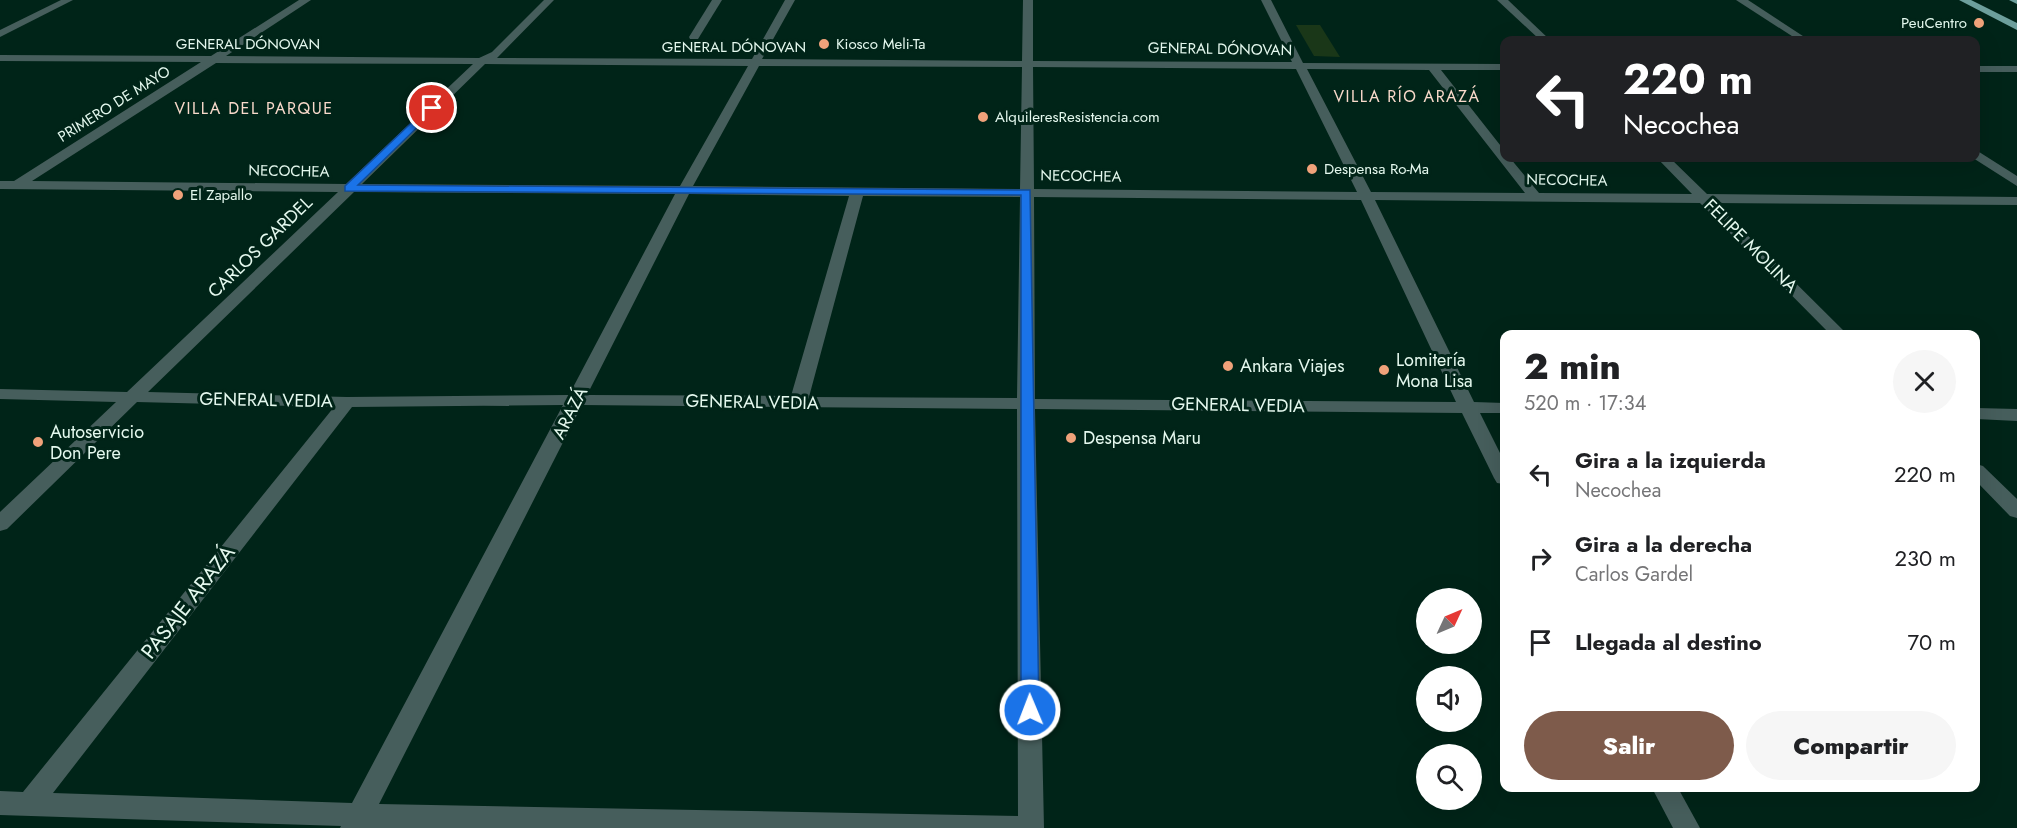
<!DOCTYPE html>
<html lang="es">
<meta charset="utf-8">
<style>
:root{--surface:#fff;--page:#f6f6f6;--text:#202124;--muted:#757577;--accent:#7e5b4b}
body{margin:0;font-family:Jost,sans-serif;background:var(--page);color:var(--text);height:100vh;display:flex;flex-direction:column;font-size:22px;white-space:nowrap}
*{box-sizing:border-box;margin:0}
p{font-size:20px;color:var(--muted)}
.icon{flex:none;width:33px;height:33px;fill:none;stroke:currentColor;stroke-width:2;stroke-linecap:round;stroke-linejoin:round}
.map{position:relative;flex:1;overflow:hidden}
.sheet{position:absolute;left:1500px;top:330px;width:480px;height:462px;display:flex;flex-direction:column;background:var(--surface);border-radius:12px;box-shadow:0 6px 24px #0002}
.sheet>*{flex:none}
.top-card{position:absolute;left:1500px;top:36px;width:480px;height:126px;border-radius:12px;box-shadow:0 6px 24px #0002;background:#202124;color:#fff;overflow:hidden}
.needle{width:39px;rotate:46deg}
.tools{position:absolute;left:1416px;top:588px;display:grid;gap:12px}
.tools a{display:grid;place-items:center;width:66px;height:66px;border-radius:50%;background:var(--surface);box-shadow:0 6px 24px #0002;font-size:30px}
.pin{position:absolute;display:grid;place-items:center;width:51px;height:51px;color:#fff;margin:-26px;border:3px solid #fff;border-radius:50%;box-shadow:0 2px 6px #0007}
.me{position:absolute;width:66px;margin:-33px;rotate:359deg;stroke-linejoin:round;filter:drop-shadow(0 0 4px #0008)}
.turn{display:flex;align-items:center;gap:21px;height:126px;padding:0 24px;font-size:27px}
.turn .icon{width:78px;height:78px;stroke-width:2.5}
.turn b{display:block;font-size:42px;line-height:51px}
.round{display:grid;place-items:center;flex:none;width:63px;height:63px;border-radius:32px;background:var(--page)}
.headline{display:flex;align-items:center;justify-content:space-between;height:102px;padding:0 24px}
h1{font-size:36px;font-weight:800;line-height:45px}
.primary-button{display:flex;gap:12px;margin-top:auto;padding:12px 24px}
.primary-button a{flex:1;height:69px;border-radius:36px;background:var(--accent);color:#fff;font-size:24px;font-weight:800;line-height:69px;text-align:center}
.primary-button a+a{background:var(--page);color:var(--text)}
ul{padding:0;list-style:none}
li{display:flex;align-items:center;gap:18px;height:84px;padding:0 24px}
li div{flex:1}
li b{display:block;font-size:22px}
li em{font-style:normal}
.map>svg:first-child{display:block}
.building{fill:#1a3718}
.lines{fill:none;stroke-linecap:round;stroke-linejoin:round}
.minor{fill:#465e5c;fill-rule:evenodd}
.major{fill:#6d9f9c;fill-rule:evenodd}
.route{fill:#1a73e8;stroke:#114b97;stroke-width:1.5}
.poi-dot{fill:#f0a27a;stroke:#002418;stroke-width:2}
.labels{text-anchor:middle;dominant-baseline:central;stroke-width:6;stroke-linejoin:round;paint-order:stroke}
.far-poi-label{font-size:15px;fill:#e4f8ee;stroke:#002418;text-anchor:start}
.far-street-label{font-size:15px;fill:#e4f8ee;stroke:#002418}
.far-neighbourhood-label{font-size:16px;letter-spacing:1.5px;fill:#f9dacb;stroke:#002418}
.street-label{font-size:18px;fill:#e4f8ee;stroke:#002418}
.poi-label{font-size:18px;fill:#e4f8ee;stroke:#002418;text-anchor:start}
.near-street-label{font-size:21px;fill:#e4f8ee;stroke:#002418}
</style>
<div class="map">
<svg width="2017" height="828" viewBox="0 0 2017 828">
<rect width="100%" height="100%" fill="#002418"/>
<polygon class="building" points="1296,25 1320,25 1340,57 1314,56"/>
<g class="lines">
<g class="minor">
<polygon points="61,0 73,0 0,37 0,30"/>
<path d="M299 0H311L226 56 479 58 492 52 544 0H554L497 58 752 59 785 0H795L762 59 1022 61 1023 0H1033V61L1292 62 1261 0H1271L1303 63 1504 64V70H1441L1504 150V158H1510L1539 193 1692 194 1657 158H1670L1707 194 2017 197V205L1715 203 1847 334H1830L1700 203 1375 200 1474 402 1504 403V413H1480L1504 461V484L1497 483 1494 478 1462 413 1035 409 1044 828H340L341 826 0 815V791L23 792 334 407 137 402 7 529 0 531V512L116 402 0 399V389L127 392 338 192 0 189V181H14L201 62 0 61V55L211 56ZM216 63 473 64 346 184 32 181ZM485 64 748 66 680 186 362 184ZM759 66 1022 67 1020 189 693 186ZM1033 67 1296 69 1357 192 1034 189ZM1307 69 1429 70 1525 193 1371 192ZM354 192 675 194 569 395 347 397 148 392ZM689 194 849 196 791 396 587 395ZM863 196 1020 197 1017 398 809 397ZM1034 197 1361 200 1456 402 1035 399ZM563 405 352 803 53 793 352 407ZM582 405 1017 409 1018 816 379 804Z"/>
<polygon points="712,0 722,0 698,39 690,39 689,37"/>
<polygon points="1497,0 1508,0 1550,40 1540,40"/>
<polygon points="1736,0 1748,0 1809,40 1798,40"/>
<rect x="1976" y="66" width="41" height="6"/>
<polygon points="1976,150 2017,176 2017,186 1973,158 1976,158"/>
<polygon points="1976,408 2017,409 2017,421 1976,419"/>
<polygon points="1976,464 1983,466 2017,499 2017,518 2010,516 1976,481"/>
<polygon points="1652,788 1678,788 1700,828 1673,828"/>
</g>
<g class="major">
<polygon points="1959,0 1971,0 2017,23 2017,30"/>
<polygon points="2009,0 2017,0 2017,4"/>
</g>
</g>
<polygon class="route" points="429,106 437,108 358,185 1030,190 1039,710 1036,715 1030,717 1024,715 1021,710 1021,195 345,191 345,186"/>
<g class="poi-dot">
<circle cx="1979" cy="23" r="6"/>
<circle cx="824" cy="44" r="6"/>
<circle cx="983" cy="117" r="6"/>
<circle cx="1312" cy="169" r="6"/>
<circle cx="178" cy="195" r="6"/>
<circle cx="1228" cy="366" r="6"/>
<circle cx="1384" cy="370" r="6"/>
<circle cx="1071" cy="438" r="6"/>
<circle cx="38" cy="442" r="6"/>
</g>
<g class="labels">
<g class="far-poi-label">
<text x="1967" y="23" text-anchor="end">PeuCentro</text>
<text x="836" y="44">Kiosco Meli-Ta</text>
<text x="995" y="117">AlquileresResistencia.com</text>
<text x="1324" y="169">Despensa Ro-Ma</text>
<text x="190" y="195">El Zapallo</text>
</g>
<g class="far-street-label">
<text x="248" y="44">GENERAL DÓNOVAN</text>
<text x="734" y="47">GENERAL DÓNOVAN</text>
<text transform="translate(1220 49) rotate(1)">GENERAL DÓNOVAN</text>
<text transform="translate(114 104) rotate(-32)">PRIMERO DE MAYO</text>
<text transform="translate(289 171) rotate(1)">NECOCHEA</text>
<text transform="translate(1081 176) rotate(1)">NECOCHEA</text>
<text transform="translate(1567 180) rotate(1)">NECOCHEA</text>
</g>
<g class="far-neighbourhood-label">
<text x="1407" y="96">VILLA RÍO ARAZÁ</text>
<text x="254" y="108">VILLA DEL PARQUE</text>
</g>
<g class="street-label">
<text transform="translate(1751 246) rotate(45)">FELIPE MOLINA</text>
<text transform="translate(260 247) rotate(-44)">CARLOS GARDEL</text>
<text transform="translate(266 400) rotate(1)">GENERAL VEDIA</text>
<text transform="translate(752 402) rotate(1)">GENERAL VEDIA</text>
<text transform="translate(1238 405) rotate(1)">GENERAL VEDIA</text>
<text transform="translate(570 413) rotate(-63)">ARAZÁ</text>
</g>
<g class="poi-label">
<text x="1396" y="360">Lomitería<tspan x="1396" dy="21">Mona Lisa</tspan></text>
<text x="1240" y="366">Ankara Viajes</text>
<text x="50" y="432">Autoservicio<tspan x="50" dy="21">Don Pere</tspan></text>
<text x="1083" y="438">Despensa Maru</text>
</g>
<g class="near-street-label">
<text transform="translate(188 602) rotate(-52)">PASAJE ARAZÁ</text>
</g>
</g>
</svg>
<div class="tools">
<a><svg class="needle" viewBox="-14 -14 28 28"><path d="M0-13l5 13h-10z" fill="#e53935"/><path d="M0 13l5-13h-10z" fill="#757577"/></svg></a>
<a><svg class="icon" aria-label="sound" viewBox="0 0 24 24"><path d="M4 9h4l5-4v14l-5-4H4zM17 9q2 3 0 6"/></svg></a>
<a><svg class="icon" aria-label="search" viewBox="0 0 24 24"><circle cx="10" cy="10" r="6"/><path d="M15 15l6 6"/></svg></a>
</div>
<div class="pin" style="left:432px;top:108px;background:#d93025"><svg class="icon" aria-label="arrive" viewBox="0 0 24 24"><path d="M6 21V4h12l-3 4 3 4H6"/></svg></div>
<svg class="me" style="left:1030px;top:710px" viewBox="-20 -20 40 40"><circle r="17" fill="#1a73e8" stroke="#fff" stroke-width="3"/><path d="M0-11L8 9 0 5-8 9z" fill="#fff"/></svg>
<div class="top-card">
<div class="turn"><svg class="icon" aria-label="left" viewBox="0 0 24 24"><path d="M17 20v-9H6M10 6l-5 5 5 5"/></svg><div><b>220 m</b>Necochea</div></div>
</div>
<section class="sheet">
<div class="headline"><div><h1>2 min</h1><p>520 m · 17:34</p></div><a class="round"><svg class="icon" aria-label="close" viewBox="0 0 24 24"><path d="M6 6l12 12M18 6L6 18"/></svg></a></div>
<ul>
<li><svg class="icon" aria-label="left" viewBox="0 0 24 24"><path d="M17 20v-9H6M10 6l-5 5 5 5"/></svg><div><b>Gira a la izquierda</b><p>Necochea</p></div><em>220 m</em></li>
<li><svg class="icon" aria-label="right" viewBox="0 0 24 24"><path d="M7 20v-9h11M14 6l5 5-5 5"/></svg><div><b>Gira a la derecha</b><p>Carlos Gardel</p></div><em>230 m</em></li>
<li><svg class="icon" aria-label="arrive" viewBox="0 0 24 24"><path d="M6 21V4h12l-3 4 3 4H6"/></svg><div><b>Llegada al destino</b></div><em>70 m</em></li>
</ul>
<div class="primary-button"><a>Salir</a><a>Compartir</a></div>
</section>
</div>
